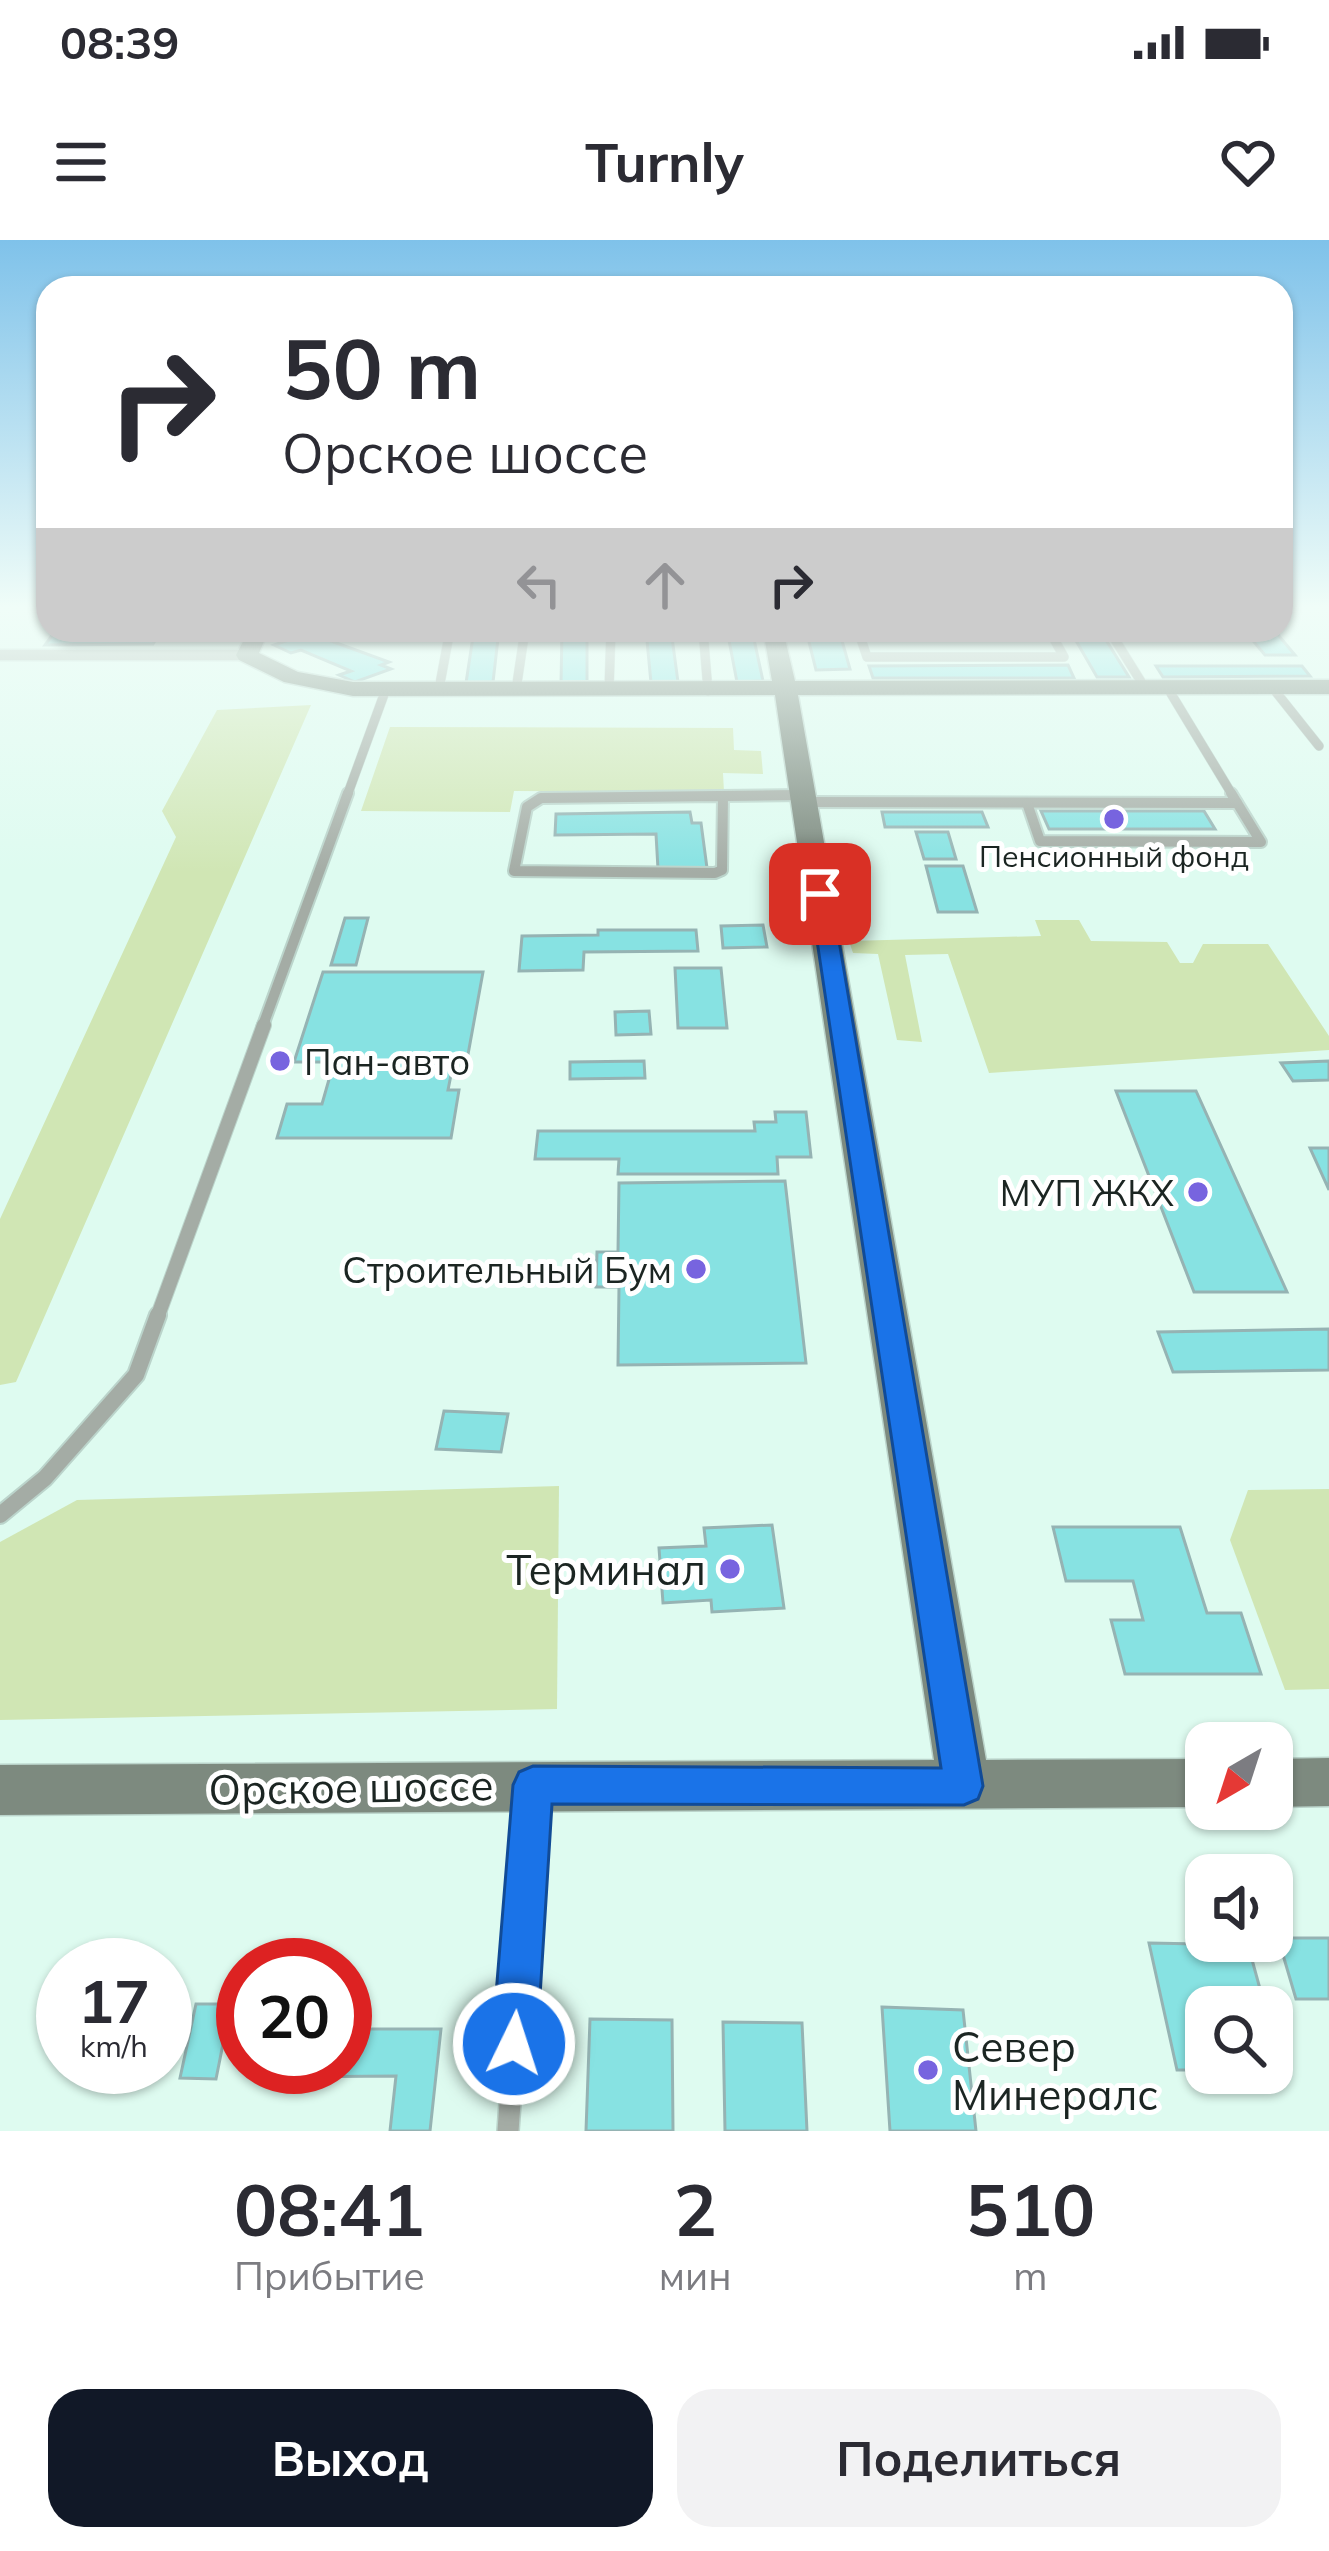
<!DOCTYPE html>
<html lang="ru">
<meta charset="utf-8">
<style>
:root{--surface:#fff;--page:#f2f2f3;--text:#2b2b33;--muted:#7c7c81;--accent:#111827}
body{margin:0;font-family:Mulish,sans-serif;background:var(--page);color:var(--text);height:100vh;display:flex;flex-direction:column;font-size:45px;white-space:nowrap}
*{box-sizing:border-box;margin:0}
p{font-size:39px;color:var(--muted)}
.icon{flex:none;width:66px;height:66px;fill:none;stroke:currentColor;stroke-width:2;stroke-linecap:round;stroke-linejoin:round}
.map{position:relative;height:1891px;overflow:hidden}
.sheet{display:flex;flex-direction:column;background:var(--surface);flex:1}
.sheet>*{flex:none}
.banner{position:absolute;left:36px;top:36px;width:1257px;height:366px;border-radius:36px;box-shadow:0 3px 9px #0004;background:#fff;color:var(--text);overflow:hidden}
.needle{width:78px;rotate:219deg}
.controls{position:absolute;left:1185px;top:1482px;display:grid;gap:24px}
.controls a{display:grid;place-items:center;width:108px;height:108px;border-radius:24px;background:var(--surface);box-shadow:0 3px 9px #0004;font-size:60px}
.speed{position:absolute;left:36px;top:1698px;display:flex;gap:24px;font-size:60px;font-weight:700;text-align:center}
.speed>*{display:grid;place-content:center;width:156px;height:156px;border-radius:50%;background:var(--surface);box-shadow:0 3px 9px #0004;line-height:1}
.speed small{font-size:30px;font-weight:400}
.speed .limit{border:18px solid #d22;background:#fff;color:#111}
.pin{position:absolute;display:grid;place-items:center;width:102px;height:102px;color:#fff;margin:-51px;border-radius:24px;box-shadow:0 6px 18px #0006}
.me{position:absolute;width:132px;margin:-66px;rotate:4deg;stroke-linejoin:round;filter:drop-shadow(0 0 9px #0008)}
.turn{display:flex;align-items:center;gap:42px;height:252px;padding:0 48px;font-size:54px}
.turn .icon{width:156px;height:156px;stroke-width:2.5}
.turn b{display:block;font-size:84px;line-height:102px}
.lanes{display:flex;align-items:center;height:114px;padding:0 48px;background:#0003;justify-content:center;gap:60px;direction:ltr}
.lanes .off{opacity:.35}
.eta{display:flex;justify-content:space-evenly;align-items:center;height:204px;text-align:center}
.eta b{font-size:72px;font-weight:700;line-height:84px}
.action{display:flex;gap:24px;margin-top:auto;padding:24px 48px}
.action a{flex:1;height:138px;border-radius:36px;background:var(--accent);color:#fff;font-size:48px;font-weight:700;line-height:138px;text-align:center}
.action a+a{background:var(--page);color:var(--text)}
.status{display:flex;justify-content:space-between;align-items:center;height:84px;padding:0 60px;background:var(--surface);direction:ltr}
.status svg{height:33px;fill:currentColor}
header{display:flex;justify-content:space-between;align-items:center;height:156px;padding:0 48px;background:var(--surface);font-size:54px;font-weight:700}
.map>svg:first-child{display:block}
.green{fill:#d0e6b4}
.building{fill:#87e2e2;stroke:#95b3b3;stroke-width:3}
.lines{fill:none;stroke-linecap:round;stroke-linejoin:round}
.service-far4-casing{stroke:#bbd4cb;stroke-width:10}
.service-far3-casing{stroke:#bbd4cb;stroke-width:14}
.service-far2-casing{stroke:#bbd4cb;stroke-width:16}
.service-far1-casing{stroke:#bbd4cb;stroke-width:20}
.service-casing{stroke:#bbd4cb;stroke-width:24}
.minor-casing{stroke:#bbd4cb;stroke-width:3}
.secondary-casing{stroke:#bbd4cb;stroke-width:3}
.service-far4{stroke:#a4aca5;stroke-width:9}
.service-far3{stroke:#a4aca5;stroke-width:10}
.service-far2{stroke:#a4aca5;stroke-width:14}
.service-far1{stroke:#a4aca5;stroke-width:16}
.service{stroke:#a4aca5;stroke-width:21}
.minor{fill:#a4aca5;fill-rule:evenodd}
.secondary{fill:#7d8a7f;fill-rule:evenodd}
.route{fill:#1a73e8;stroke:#114b97;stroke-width:3}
.poi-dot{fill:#7764df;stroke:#fff;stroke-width:4.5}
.labels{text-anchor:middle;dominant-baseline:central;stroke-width:10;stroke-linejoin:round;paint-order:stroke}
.far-poi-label{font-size:30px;fill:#1b2522;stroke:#fff}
.poi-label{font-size:36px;fill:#1b2522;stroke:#fff;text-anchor:end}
.near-poi-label{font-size:42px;fill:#1b2522;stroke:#fff;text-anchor:end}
.near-street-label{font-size:42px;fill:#1b2522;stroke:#fff}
</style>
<div class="status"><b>08:39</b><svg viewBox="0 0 49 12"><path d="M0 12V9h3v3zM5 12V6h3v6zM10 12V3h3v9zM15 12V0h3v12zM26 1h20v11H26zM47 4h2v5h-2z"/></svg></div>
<header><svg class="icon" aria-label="menu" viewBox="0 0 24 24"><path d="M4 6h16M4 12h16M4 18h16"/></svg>Turnly<svg class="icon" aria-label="heart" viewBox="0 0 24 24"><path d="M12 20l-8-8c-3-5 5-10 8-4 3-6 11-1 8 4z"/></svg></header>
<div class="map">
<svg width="1329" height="1891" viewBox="0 0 1329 1891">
<rect width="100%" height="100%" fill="#defbf0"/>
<g class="green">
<polygon points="311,465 16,1142 0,1145 0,979 176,597 162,571 217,470"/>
<polygon points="390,487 733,488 734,510 761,511 763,534 723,533 724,552 514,551 510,572 361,571"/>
<polygon points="1035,680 1079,680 1091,701 1167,702 1180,723 1193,723 1203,704 1268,704 1329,796 1329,810 989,833 948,714 905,715 922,802 897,800 878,714 853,713 849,701 1041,696"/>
<polygon points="559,1246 557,1469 0,1480 0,1302 77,1260"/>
<polygon points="1329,1249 1329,1449 1285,1450 1230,1300 1248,1250"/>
</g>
<g class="building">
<polygon points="474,390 499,390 493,442 466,443"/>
<polygon points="562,390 587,390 587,444 561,444"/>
<polygon points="646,390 671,390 678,442 651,443"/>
<polygon points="727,390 752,390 763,441 737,442"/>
<polygon points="806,390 839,390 850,429 816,430"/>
<polygon points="1244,390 1274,390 1295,415 1265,415"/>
<polygon points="1071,392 1101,392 1129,437 1097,437"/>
<polygon points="309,393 389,422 381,425 391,429 355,442 339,435 351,431 301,410 291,413 274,405"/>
<polygon points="53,394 159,394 153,404 45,405"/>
<polygon points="1068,425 1074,438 873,438 869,426"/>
<polygon points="1156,426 1302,426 1310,436 1163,437"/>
<polygon points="1041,571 1204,571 1215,589 1049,589"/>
<polygon points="690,572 692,583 701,583 707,628 658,629 656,594 555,595 556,574"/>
<polygon points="882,572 982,572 988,587 885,587"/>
<polygon points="916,592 948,592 956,619 924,619"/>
<polygon points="926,626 963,626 977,672 938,672"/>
<polygon points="345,678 368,678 356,725 331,725"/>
<polygon points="763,685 767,707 723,708 721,686"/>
<polygon points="598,690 696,690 698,711 584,712 583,730 519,731 522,696 598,695"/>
<polygon points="675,728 721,728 727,788 678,788"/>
<polygon points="323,732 483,732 467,820 454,820 448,850 459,850 451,898 277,898 287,864 322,864 334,822 294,822"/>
<polygon points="649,771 651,794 616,795 615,772"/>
<polygon points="644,821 645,838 570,839 570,822"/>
<polygon points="1329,821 1329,840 1293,841 1281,823"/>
<polygon points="1116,851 1196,851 1287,1052 1194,1052"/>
<polygon points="775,872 806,872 811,917 777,917 778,934 618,934 619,919 535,919 538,891 755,891 754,882 776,882"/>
<polygon points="1310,908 1329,908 1329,950"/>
<polygon points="785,941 806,1123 618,1125 619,1047 596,1047 597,1012 618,1012 619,943"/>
<polygon points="1329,1089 1329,1130 1173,1132 1158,1092"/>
<polygon points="444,1171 508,1174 501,1212 436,1209"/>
<polygon points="772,1285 784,1368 712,1372 711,1360 663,1363 659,1308 706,1306 704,1288"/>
<polygon points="1053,1287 1180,1287 1207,1373 1241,1373 1261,1434 1125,1434 1111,1380 1143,1380 1133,1341 1066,1341"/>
<polygon points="1278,1698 1329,1698 1329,1759 1296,1759"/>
<polygon points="1149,1703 1248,1705 1265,1767 1206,1767 1206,1830 1177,1830"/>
<polygon points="196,1764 231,1764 216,1839 180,1838"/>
<polygon points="882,1767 963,1770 976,1891 890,1891"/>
<polygon points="590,1779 672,1780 673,1891 586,1891"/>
<polygon points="723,1782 802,1783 807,1891 725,1891"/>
<polygon points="345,1789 441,1789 430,1891 390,1891 396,1836 277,1837 279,1827 345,1827"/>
</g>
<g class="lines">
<defs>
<g id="service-far4">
<polyline points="703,390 708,451"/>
<polyline points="858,390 867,417 1064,417 1049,390"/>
<polyline points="1109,390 1145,448"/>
<polyline points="259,391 371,390"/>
<polyline points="1167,447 1233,556"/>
<polyline points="1272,447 1319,506"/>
<polyline points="439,449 450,390"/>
<polyline points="516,450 525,390"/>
<polyline points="609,450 611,390"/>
<polyline points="347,556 386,449"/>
<polyline points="718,556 804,555"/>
</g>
<g id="service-far3">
<polyline points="723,556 722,630 715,633 514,631 527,567 541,558 804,555"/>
<polyline points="805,562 1237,563"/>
<polyline points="1027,563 1040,601 1261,602 1231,553"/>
<polyline points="262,788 348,553"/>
</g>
<polyline id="service-far2" points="157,1078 264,785"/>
<polyline id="service-far1" points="0,1275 45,1238 136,1135 158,1075"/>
<polyline id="service" points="508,1891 532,1555"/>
<polygon id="minor" points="0,410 247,410 255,415 247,420 0,420"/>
<g id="secondary">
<polygon points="249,390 269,390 259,413 298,432 353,442 772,441 763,390 783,390 795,441 1329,440 1329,454 798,455 986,1520 1206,1519 1206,1567 0,1575 0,1525 934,1520 775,455 353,456 284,442 239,420 236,415"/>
<polygon points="1329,1518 1329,1566 1272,1567 1272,1519"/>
</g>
</defs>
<use href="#service-far4" class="service-far4-casing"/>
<use href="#service-far3" class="service-far3-casing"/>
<use href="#service-far2" class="service-far2-casing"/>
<use href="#service-far1" class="service-far1-casing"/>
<use href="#service" class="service-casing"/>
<use href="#minor" class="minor-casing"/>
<use href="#secondary" class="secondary-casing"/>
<use href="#service-far4" class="service-far4"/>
<use href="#service-far3" class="service-far3"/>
<use href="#service-far2" class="service-far2"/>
<use href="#service-far1" class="service-far1"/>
<use href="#service" class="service"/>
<use href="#minor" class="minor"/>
<use href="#secondary" class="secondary"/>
</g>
<linearGradient id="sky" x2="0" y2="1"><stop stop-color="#7fc2ea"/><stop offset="0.58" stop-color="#f0fdf8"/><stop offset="1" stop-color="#f0fdf8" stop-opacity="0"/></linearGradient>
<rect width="1329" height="633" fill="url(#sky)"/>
<polygon class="route" points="820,647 831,654 983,1546 978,1559 964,1565 552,1564 537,1804 530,1820 514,1827 499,1820 492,1804 513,1545 519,1532 533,1526 941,1528 810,654"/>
<g class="poi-dot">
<circle cx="1114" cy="579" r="12"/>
<circle cx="280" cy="821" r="12"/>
<circle cx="1198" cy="952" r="12"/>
<circle cx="696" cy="1029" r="12"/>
<circle cx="730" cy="1329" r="12"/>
<circle cx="928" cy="1830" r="12"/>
</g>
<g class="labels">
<g class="far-poi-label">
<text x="1114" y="616">Пенсионный фонд</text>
</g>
<g class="poi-label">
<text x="304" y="821" text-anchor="start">Пан-авто</text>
<text x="1174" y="952">МУП ЖКХ</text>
<text x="672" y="1029">Строительный Бум</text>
</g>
<g class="near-poi-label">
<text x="706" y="1329">Терминал</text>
<text x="952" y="1806" text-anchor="start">Север<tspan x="952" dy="48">Минералс</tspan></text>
</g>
<g class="near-street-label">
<text transform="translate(351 1547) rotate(-1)">Орское шоссе</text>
</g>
</g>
</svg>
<div class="controls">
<a><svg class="needle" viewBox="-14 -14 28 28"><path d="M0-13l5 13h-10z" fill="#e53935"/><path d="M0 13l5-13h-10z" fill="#7c7c81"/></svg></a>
<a><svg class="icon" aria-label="sound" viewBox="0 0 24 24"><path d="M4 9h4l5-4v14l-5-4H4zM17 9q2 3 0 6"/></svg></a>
<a><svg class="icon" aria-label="search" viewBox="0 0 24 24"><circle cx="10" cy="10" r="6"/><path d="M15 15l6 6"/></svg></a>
</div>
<div class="speed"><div>17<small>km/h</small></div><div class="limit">20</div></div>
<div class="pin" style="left:820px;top:654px;background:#d93025"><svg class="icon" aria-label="arrive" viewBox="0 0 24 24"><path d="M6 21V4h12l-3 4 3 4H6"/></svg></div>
<svg class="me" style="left:514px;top:1804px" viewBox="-20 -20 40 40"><circle r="17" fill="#1a73e8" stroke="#fff" stroke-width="3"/><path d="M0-11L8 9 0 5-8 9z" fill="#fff"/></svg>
<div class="banner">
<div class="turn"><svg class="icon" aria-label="right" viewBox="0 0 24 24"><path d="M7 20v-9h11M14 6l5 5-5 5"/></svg><div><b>50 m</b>Орское шоссе</div></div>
<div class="lanes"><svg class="icon off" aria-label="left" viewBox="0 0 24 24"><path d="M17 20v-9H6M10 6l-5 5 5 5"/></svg><svg class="icon off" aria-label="ahead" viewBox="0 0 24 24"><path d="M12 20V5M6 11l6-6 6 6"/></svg><svg class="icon" aria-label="right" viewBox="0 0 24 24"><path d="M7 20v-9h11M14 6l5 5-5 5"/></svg></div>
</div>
</div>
<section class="sheet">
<div class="eta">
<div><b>08:41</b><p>Прибытие</p></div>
<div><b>2</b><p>мин</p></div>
<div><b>510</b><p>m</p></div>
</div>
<div class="action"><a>Выход</a><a>Поделиться</a></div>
</section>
